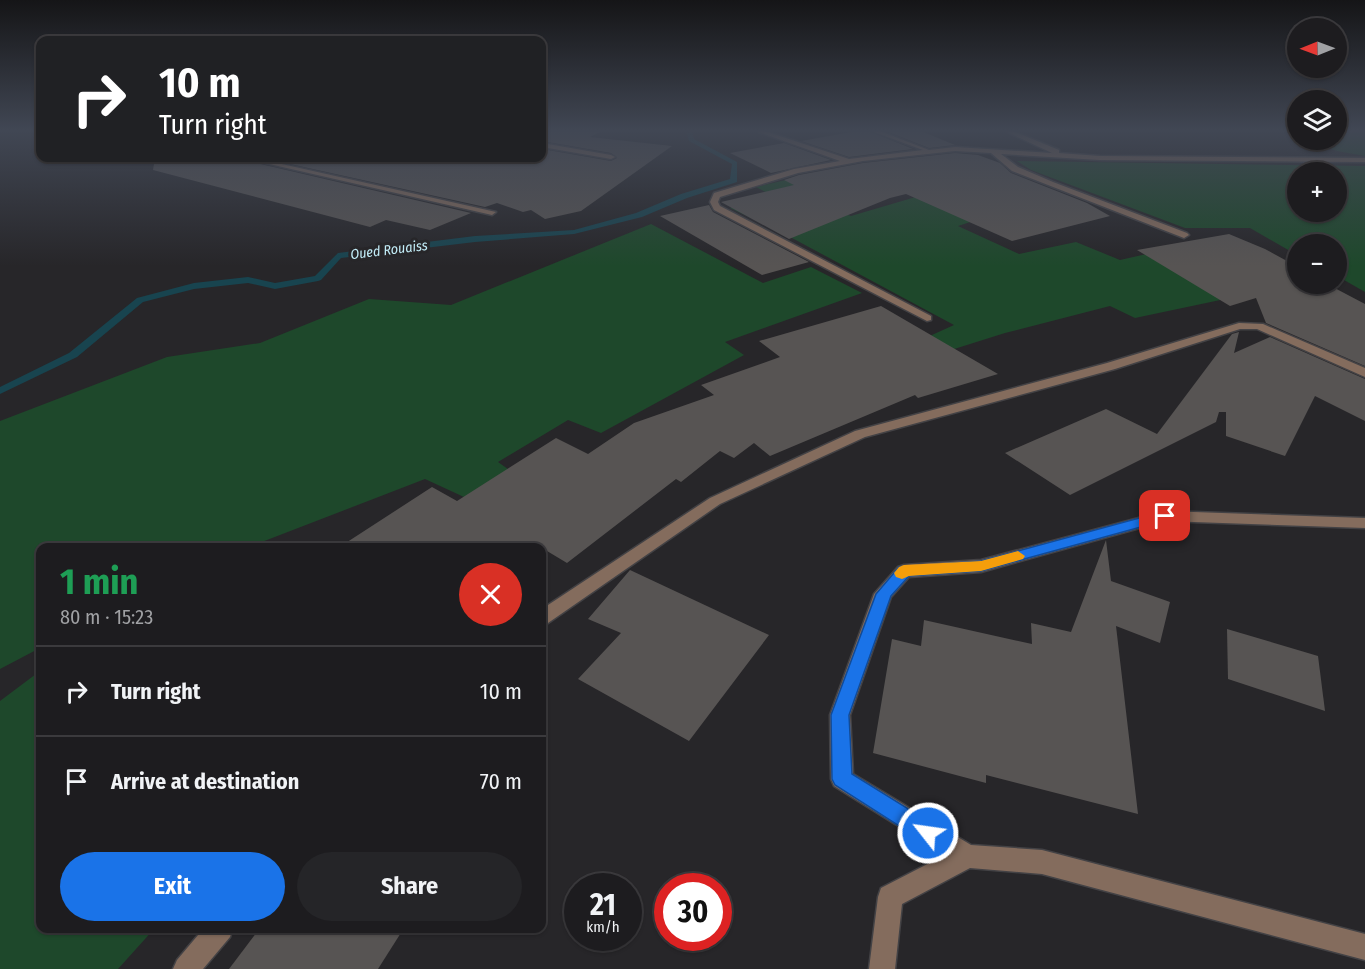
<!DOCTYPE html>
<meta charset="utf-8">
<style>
:root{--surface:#1d1c1f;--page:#252528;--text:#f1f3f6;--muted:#a0a1a4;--line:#3b3a3d;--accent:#1a73e8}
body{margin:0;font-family:"Fira Sans Condensed",sans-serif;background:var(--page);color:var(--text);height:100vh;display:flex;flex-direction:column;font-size:22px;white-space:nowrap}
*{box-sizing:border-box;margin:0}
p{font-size:20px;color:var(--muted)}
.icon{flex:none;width:33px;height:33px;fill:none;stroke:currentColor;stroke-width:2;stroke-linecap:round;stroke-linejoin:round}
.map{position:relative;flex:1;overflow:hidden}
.side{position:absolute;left:36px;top:543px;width:510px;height:390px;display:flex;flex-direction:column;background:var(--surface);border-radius:12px;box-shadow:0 2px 4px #0004,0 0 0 2px var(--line)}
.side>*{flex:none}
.top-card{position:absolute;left:36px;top:36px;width:510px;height:126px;border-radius:12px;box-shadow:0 2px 4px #0004,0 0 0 2px var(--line);background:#202124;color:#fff;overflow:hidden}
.needle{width:39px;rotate:269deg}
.tools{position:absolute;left:1287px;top:18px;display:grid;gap:12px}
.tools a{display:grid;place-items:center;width:60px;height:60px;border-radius:50%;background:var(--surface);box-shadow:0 2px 4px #0004,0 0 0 2px var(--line);font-size:30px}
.speed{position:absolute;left:564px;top:873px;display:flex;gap:12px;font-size:30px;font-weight:700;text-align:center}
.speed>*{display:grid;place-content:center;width:78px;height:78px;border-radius:50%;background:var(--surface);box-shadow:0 2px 4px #0004,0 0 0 2px var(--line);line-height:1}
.speed small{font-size:15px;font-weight:400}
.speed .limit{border:9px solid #d22;background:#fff;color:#111}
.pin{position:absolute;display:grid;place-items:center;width:51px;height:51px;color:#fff;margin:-26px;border-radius:12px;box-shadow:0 3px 9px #0006}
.me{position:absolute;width:66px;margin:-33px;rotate:300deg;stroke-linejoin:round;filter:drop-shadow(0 0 4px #0008)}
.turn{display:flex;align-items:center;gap:21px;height:126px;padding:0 24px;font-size:27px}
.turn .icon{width:78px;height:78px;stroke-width:2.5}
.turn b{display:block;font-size:42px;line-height:51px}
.round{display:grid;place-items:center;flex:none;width:63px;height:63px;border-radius:32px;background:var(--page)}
.summary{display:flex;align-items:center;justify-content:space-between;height:102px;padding:0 24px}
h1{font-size:36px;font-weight:700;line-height:45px;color:#1e9e55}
.button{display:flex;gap:12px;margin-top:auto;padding:12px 24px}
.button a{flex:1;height:69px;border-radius:36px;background:var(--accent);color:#fff;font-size:24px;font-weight:700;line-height:69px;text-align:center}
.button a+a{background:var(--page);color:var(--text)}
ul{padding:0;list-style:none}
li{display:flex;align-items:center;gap:18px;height:90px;padding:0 24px;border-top:2px solid var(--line)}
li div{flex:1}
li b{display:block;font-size:22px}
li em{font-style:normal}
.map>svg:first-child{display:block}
.green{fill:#1e482b;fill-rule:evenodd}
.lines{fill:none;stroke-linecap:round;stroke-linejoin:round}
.stream{fill:#18444f;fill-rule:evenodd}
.building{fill:#575453}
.minor-casing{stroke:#434245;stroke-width:3}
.minor{fill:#846c5d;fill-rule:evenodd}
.route{fill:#1a73e8;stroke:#114b97;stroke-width:1.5}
.slow{fill:#f59e0b}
.labels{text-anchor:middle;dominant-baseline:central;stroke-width:6;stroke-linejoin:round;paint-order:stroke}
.far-water-label{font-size:14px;font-style:italic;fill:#c2ecf7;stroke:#272629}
</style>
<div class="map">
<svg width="1365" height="969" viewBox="0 0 1365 969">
<rect width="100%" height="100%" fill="#272629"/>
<g class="green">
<polygon points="1337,131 1365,131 1365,156 1337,151 1306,140 1336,140"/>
<path d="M1017 161 1365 166V292L1337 276 1336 244H1298L1297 255 1250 228H1185L1031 170ZM1336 172V212H1298V172Z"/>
<polygon points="833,169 813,203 851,216 919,196 995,214 958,226 1019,254 1076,242 1120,260 1182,246 1244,295 1135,318 1110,306 1005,333 932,356 912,344 954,325 779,231 730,208 769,194 756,187"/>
<polygon points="651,224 763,283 811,267 862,293 725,342 744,355 601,433 568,420 498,462 528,483 490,509 425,479 249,547 40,548 40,648 0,669 0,421 167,357 260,343 369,299 451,305"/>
<polygon points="40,671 40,928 154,929 118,969 0,969 0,701"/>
</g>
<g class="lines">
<polygon class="stream" points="686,131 692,131 694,139 737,162 737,182 687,198 642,217 574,234 475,242 341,258 321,280 318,281 275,289 248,283 194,289 143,302 77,357 0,394 0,387 69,353 137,298 194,283 248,277 275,283 315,276 338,253 475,236 574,230 636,213 681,194 730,179 732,164 689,141"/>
</g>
<g class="building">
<polygon points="542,131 602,131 590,137 672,146 581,211 545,219 531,210 523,212 497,203 485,207 263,158 542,158 542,149 611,161 617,158 611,153 542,141"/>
<polygon points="857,131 869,131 913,149 849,157 801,141"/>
<polygon points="886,131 921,131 955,145 929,148"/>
<polygon points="784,143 831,160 771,173 730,153"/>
<polygon points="955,153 978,155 1000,163 1011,173 1087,203 1110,216 1012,241 906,194 890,198 789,239 721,202 794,185 784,180 799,175 863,163"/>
<polygon points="155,158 241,158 243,160 471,213 430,230 386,220 370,227 153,170"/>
<polygon points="709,205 713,212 809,262 762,275 660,216"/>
<polygon points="1229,234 1265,249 1298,267 1298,284 1327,284 1365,304 1365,366 1266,323 1256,298 1230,306 1137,250"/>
<polygon points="881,306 998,374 918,398 915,395 770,456 754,443 734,458 720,451 681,482 676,479 567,563 542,548 338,548 432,487 457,501 556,438 588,454 634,423 714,395 701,385 780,357 759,341"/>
<polygon points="1239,332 1234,353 1270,337 1365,379 1365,421 1315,396 1285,456 1226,436 1226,412 1219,412 1216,422 1070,495 1005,453 1106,409 1157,434 1232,334"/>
<polygon points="1106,540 1111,581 1170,602 1160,643 1116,626 1138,814 986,775 986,783 873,753 892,639 921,646 924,620 1032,644 1031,623 1071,632"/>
<polygon points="630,570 769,635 689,741 578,679 621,633 588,619"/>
<polygon points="1227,629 1318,656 1325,711 1228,679"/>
<polygon points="260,928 404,928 378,969 229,969"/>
</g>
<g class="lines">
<defs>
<g id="minor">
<polygon points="756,131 765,131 849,159 923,150 871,131 880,131 929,150 955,147 1052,153 1005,131 1013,131 1059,150 1059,153 1100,156 1365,158 1365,162 1100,160 1001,154 1018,167 1053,182 1187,233 1189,235 1184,238 1012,171 991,153 955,151 863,161 798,173 720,197 718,202 720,206 931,316 931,320 927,321 714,210 710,202 714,193 794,169 840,161"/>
<polygon points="542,143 611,155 615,157 611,159 542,147"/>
<polygon points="243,158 255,158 496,212 492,215"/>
<polygon points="1239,323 1263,324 1365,368 1365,377 1257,329 1240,329 1115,369 865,437 720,504 548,623 542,625 542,609 710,498 855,431 1107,363"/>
<polygon points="1165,511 1365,518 1365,528 1165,521 981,572 909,577 891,597 850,715 853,774 971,845 1042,850 1365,934 1365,960 1042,874 970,868 902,904 895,969 869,969 878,897 881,888 945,855 834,786 831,779 830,715 874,594 898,567 904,565 981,560"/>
<polygon points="204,928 233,928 230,937 203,969 173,969 177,960"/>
</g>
</defs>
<use href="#minor" class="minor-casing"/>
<use href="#minor" class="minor"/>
</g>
<linearGradient id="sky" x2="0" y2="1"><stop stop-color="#151517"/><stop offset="0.49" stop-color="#414754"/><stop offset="1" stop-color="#414754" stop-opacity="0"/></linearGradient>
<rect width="1365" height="266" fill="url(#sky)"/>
<polygon class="route" points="1165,511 1172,516 1170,519 981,571 909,576 891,596 849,715 852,774 936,826 939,833 936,840 928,843 921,840 835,785 832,779 831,715 876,594 899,567 981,561"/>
<polygon class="slow" points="1018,551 1025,556 1023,559 981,571 909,576 902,579 896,577 894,573 899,567 904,565 981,561"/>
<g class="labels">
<g class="far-water-label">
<text transform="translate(389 250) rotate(-7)">Oued Rouaiss</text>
</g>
</g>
</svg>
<div class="tools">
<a><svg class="needle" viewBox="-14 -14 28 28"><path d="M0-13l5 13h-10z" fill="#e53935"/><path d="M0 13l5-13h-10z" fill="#a0a1a4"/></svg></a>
<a><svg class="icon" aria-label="layers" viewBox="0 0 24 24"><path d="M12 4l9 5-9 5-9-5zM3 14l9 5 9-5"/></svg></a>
<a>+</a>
<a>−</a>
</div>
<div class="speed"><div>21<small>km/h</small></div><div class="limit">30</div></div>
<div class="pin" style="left:1165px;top:516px;background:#d93025"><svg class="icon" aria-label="arrive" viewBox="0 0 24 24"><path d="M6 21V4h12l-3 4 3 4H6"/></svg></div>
<svg class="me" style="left:928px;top:833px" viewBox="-20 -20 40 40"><circle r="17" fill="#1a73e8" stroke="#fff" stroke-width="3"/><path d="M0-11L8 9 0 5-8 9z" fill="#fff"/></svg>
<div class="top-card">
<div class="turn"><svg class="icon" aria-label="right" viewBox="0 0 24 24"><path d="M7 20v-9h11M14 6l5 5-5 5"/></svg><div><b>10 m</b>Turn right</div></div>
</div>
<section class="side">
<div class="summary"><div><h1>1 min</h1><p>80 m · 15:23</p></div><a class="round" style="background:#d93025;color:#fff"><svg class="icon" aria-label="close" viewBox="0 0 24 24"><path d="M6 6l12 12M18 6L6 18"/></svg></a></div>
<ul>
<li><svg class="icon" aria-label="right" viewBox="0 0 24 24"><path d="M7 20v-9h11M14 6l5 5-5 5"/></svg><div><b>Turn right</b></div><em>10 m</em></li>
<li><svg class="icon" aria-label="arrive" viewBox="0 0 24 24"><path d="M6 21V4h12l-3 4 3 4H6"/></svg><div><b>Arrive at destination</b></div><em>70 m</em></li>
</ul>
<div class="button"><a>Exit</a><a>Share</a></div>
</section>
</div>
